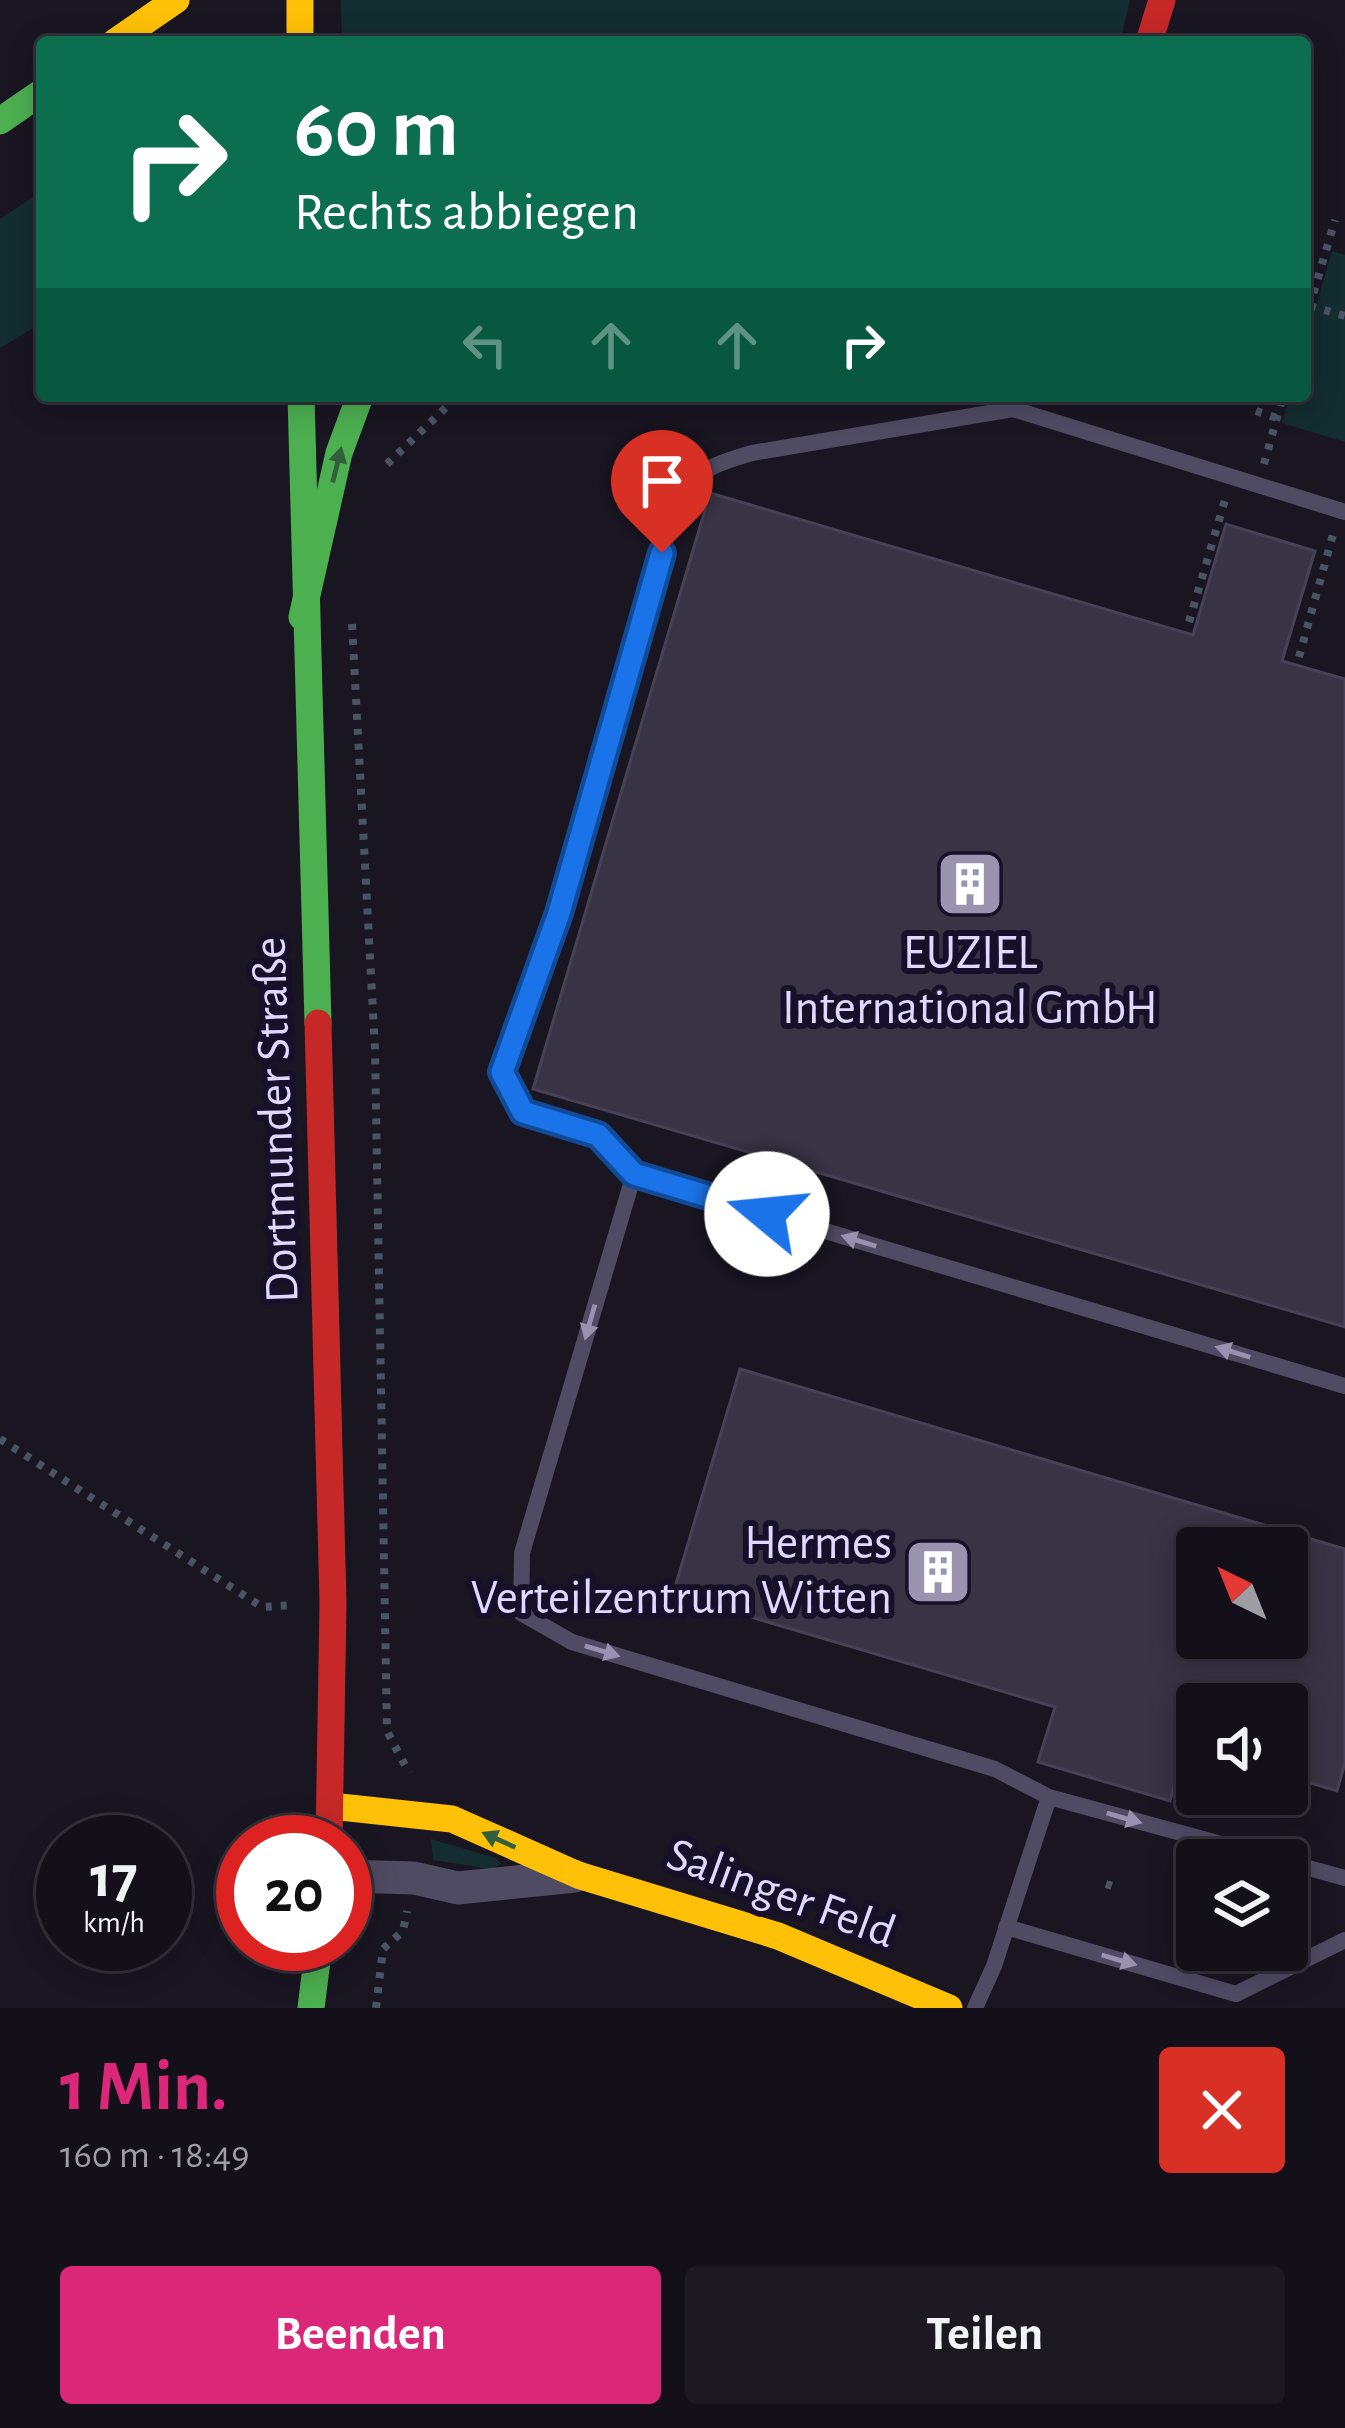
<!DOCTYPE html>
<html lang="de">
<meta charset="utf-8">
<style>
:root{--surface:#13101a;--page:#1c1923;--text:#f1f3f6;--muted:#9d9da2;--line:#323039;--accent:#db2777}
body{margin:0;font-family:"Alegreya Sans",sans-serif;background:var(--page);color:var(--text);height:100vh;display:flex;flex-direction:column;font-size:45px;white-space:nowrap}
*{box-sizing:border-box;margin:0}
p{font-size:39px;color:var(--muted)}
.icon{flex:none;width:66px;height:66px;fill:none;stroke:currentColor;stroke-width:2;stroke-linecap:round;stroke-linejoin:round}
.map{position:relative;height:2008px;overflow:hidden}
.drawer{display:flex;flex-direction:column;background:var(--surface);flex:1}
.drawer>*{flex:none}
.guide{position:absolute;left:36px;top:36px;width:1275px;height:366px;border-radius:12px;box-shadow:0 6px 30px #0003,0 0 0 3px var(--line);background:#0b6e4f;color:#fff;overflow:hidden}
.needle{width:78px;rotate:317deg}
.fabs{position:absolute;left:1176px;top:1527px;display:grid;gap:24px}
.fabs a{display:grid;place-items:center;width:132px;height:132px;border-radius:12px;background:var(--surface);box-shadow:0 6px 30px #0003,0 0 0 3px var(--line);font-size:60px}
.speed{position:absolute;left:36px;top:1815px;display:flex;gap:24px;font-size:60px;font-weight:700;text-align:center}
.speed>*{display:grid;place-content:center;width:156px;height:156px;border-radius:50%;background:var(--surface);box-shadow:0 6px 30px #0003,0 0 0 3px var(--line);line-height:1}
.speed small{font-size:30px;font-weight:400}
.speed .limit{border:18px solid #d22;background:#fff;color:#111}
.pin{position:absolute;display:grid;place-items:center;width:102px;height:102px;color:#fff;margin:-123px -51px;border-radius:50% 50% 50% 0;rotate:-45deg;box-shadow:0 0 12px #0007}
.pin .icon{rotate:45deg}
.me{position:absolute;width:132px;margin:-66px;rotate:287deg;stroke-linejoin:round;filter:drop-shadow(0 0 9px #0008)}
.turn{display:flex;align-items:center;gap:42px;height:252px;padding:0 60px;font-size:54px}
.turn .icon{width:156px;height:156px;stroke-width:2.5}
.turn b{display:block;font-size:84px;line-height:102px}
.lanes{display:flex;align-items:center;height:114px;padding:0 60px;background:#0003;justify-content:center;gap:60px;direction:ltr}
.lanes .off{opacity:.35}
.round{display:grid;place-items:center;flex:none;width:126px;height:126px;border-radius:12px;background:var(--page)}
.head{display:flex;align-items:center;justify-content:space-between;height:204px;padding:0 60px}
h1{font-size:72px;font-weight:700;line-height:90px;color:var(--accent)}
.action{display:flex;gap:24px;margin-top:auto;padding:24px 60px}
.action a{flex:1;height:138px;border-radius:12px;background:var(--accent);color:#fff;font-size:48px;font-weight:700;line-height:138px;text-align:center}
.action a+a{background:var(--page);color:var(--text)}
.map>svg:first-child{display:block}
.green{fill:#142d30}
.building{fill:#393445;stroke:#474156;stroke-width:3;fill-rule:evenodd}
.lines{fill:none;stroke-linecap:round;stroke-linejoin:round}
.path{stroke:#495463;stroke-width:8;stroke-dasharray:6 9;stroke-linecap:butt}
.lane{stroke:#4f4b63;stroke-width:16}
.street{stroke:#4f4b63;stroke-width:33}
.fast{stroke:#4caf50;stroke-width:27}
.slow{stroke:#ffc107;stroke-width:27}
.jam{stroke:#c62828;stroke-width:27}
.oneway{fill:#32603c}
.oneway2{fill:#9892b0}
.route-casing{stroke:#114b97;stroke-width:30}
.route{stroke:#1a73e8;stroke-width:21}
.labels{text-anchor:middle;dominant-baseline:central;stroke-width:12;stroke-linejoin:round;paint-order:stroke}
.poi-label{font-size:48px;fill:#e0d8fe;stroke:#171028}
.street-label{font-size:48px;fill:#e0d8fe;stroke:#171028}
</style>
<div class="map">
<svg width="1345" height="2008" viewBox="0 0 1345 2008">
<rect width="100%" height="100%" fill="#191622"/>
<g class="green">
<polygon points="341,0 1130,0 1120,42 342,42"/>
<polygon points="42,191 42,323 0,348 0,219"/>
<polygon points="1332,251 1345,255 1345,442 1282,423 1290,396 1305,396 1305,344"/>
<polygon points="431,1839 496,1858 501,1864 491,1869 433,1860"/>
</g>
<g class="building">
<polygon points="710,493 1193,635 1226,524 1315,551 1282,661 1345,679 1345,1327 533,1089"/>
<path d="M740 1369 1345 1549V1763L1337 1791 1287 1776V1704H1197V1750L1185 1746 1170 1801 1038 1762 1055 1707 673 1594ZM1197 1548H1287V1638H1197Z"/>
</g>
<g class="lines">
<g class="path">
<polyline points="1310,306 1345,316"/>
<polyline points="1305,322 1335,220"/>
<polyline points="1256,411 1277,418"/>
<polyline points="387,464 458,396"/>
<polyline points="1264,464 1283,396"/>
<polyline points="1189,622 1225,500"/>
<polyline points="352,624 375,1050 387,1731 409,1773"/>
<polyline points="1299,657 1334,531"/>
<polyline points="0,1439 262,1607 295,1605"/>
<polyline points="1106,1884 1118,1888"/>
<polyline points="376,2008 383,1949 403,1931 407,1911"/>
</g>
<g class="lane">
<path d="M634 1174 598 1135 523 1112 503 1072 559 913 674 503C693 471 717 463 752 453L1013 409 1345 512"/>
<polyline points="1280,1860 1049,1797 995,1769 572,1642 521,1613 522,1553 634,1174 1345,1386"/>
<polyline points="1287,1862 1345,1878"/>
<polyline points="1006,1927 1236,1994 1345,1940"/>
<polyline points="975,2008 994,1966 1049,1797"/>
</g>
<polyline class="street" points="345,1876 414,1878 458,1888 575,1876"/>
<g class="fast">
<polyline points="0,121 42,92"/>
<polyline points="301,396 318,1023"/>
<polyline points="302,617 339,453 360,396"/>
<polyline points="311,2008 319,1944"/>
</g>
<g class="slow">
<polyline points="300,0 300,42"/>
<polyline points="115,42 176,0"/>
<polyline points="331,1806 452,1819 578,1875 778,1936 949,2008"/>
</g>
<g class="jam">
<polyline points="1149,42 1162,0"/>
<polyline points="318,1023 333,1603 329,1842"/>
</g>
</g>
<defs><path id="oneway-solid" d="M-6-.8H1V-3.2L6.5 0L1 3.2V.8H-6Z" transform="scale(3)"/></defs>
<g class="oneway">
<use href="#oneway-solid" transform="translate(337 465) rotate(-76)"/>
<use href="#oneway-solid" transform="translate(499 1840) rotate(-156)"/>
</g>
<g class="oneway2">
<use href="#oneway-solid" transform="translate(859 1241) rotate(-163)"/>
<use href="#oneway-solid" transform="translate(590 1322) rotate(106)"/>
<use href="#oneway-solid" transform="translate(1233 1352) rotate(-163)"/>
<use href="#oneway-solid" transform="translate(602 1651) rotate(17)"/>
<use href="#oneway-solid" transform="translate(1124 1818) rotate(16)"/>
<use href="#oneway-solid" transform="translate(1119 1960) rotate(16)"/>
</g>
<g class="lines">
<defs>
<polyline id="route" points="662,553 559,913 502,1072 523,1112 598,1135 634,1174 767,1214"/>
</defs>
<use href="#route" class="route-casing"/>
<use href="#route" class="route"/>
</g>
<defs>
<symbol id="building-square" viewBox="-11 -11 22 22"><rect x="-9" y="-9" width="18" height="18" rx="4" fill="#9a94b1" stroke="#171028"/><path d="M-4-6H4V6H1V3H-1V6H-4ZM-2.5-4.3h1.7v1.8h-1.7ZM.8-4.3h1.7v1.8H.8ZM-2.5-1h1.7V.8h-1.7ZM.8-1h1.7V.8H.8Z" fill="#fff"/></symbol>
</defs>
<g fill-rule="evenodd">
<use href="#building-square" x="932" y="846" width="76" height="76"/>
<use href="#building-square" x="900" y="1534" width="76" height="76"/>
</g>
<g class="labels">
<g class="poi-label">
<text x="970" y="954">EUZIEL<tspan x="970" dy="55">International GmbH</tspan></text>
<text x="892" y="1544" text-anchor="end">Hermes<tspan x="892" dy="55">Verteilzentrum Witten</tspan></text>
</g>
<g class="street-label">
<text transform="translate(277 1120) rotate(-92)">Dortmunder Straße</text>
<text transform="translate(781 1894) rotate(20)">Salinger Feld</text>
</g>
</g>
</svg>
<div class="fabs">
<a><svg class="needle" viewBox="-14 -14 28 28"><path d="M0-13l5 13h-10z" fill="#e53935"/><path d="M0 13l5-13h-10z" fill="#9d9da2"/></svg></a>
<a><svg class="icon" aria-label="sound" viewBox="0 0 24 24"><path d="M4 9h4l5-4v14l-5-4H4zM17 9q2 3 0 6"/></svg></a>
<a><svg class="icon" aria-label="layers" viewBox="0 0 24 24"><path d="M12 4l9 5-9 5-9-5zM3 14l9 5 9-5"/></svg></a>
</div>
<div class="speed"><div>17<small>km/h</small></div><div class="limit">20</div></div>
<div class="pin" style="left:662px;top:553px;background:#d93025"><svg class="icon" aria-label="arrive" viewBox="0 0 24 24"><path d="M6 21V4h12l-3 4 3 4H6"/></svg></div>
<svg class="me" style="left:767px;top:1214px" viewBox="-20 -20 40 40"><circle r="19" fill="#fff"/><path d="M0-13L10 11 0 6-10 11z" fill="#1a73e8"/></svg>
<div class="guide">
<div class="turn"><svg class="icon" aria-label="right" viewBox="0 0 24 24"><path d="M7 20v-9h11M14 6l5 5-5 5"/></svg><div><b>60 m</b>Rechts abbiegen</div></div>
<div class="lanes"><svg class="icon off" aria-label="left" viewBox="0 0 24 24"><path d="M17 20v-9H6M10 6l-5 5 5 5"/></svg><svg class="icon off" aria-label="ahead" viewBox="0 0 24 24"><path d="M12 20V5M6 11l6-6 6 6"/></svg><svg class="icon off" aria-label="ahead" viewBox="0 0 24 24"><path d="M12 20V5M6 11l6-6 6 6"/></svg><svg class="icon" aria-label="right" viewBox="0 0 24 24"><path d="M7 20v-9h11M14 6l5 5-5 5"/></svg></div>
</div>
</div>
<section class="drawer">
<div class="head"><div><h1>1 Min.</h1><p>160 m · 18:49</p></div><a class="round" style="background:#d93025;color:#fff"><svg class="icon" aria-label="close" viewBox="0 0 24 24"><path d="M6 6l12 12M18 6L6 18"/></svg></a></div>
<div class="action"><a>Beenden</a><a>Teilen</a></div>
</section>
